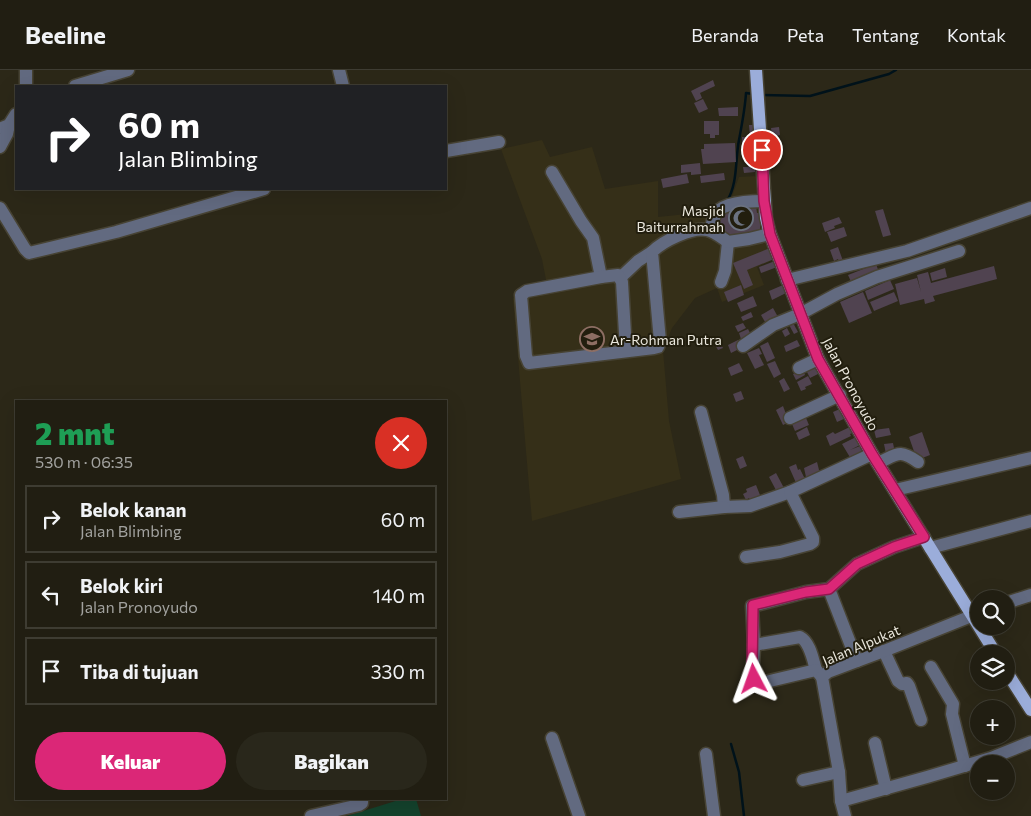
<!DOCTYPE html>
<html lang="id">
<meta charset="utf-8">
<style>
:root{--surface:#211e12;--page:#29271b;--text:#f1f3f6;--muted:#a2a29f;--line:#3e3c32;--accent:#db2777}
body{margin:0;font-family:Commissioner,sans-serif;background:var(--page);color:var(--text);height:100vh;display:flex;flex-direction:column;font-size:19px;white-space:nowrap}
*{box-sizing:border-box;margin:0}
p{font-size:16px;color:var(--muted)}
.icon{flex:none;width:28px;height:28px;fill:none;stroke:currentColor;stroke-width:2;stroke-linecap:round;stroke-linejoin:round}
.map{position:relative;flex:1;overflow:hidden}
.sheet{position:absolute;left:15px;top:330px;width:432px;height:400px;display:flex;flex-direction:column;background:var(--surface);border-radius:0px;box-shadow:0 5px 20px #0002,0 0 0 1px var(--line)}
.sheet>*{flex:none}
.hud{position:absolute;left:15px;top:15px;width:432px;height:105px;border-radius:0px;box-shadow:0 5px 20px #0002,0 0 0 1px var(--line);background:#202124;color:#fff;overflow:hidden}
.controls{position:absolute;left:970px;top:520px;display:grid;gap:10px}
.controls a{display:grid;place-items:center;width:45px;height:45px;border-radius:50%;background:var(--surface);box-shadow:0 5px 20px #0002,0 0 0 1px var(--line);font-size:25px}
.pin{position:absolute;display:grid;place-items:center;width:42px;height:42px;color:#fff;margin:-21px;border:2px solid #fff;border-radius:50%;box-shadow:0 1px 5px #0007}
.me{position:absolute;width:55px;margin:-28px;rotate:356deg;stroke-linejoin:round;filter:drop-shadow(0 0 4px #0008)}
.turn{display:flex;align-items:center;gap:18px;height:105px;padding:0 20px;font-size:22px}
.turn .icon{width:65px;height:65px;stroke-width:2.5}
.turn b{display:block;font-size:35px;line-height:42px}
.round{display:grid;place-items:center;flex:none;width:52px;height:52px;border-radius:26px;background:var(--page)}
.headline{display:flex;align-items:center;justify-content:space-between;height:85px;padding:0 20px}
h1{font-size:30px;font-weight:800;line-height:38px;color:#1e9e55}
.button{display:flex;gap:10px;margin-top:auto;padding:10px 20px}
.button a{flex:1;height:58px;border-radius:30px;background:var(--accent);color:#fff;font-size:20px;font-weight:800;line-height:58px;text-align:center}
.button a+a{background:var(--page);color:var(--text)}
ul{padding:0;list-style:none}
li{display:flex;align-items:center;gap:15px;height:68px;margin:0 10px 8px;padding:0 10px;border:2px solid var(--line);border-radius:0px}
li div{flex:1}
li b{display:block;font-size:19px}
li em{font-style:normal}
header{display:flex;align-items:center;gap:30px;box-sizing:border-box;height:70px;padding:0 25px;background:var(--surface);border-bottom:1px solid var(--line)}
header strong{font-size:24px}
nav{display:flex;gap:28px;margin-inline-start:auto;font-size:18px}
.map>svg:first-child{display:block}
.built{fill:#352f18}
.green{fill:#14432d}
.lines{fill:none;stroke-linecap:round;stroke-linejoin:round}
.stream{stroke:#00121a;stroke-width:2.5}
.building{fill:#504350}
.minor-casing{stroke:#474334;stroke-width:15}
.major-casing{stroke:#474334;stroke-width:15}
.minor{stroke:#626a80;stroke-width:12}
.major{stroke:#9badda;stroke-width:12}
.route-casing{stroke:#8e194d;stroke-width:12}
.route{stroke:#db2777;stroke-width:9}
.labels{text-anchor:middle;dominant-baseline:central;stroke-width:4;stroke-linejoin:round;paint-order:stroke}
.poi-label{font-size:14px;fill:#ebe8de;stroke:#221e0e;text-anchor:end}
.street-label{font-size:14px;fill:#ebe8de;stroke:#221e0e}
</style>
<header>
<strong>Beeline</strong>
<nav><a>Beranda</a><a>Peta</a><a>Tentang</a><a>Kontak</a></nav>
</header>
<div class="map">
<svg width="1031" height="746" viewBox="0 0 1031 746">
<rect width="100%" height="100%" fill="#2c2818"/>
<polygon class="built" points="542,70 550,87 592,77 605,119 658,111 658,147 715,141 730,132 739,107 759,106 775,189 757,197 764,215 722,232 717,218 695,228 672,258 663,280 669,351 681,409 532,451 513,229 519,220 547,215 542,189 501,79"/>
<polygon class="green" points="402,729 416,729 421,746 347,746"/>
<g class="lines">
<g class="stream">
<polyline points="761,25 810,26 889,4 896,0"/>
<path d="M727 131C738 113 735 90 739 70 742 54 745 39 746 23L753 24"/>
<polyline points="731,674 739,702 744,746"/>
</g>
</g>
<g class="building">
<polygon points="713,10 715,16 700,23 702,28 696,31 691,21"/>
<polygon points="703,29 708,39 699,43 694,33"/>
<polygon points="738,37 738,46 719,46 718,38"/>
<polygon points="704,51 719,51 719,65 715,65 715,68 710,68 710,64 704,64"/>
<polygon points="749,55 759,55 760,72 742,73 742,67 750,67"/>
<polygon points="779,57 780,65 772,67 771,58"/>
<polygon points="735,73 736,92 703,94 701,79 704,79 704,74"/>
<polygon points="747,85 755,85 756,91 761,91 761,97 755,98 755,102 744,103 743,97 748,97"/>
<polygon points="700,93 701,104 691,105 691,102 681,103 681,95"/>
<polygon points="724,103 725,110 701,113 700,106"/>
<polygon points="687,104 689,113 663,118 661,109"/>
<polygon points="756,136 757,143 762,143 763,153 760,155 760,164 728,168 718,161 718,144 726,138"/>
<polygon points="883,139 891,165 883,167 875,141"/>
<polygon points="839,147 842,153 834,156 835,158 825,162 822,153"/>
<polygon points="844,157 847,166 831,172 827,162"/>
<polygon points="838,177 843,191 839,192 838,189 834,191 830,180"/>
<polygon points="770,178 774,189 747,200 753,215 744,219 733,193"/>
<polygon points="775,191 777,197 761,203 759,197"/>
<polygon points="876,194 880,205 853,216 848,205"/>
<polygon points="994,196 997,209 933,226 935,231 925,234 924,229 900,235 895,214 917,208 921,222 917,205 928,202 931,213"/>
<polygon points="945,198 947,207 932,211 930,203"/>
<polygon points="890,210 894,219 868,230 865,221"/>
<polygon points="741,215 744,225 728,232 724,222"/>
<polygon points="783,215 786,223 772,230 769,221"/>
<polygon points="863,222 872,243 849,253 840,232"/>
<polygon points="894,222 898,231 874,241 870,232"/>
<polygon points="753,226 757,236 741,242 737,233"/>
<polygon points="773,238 778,247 768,257 761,245"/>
<polygon points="751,242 753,247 743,251 741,247"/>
<polygon points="792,251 798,262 794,264 788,253"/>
<polygon points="743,253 746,258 738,262 735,256"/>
<polygon points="787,258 790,264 785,267 782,261"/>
<polygon points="748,259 751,265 741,269 739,263"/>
<polygon points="718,269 723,278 718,280 713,271"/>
<polygon points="738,270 741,278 731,283 728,275"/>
<polygon points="797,270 800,276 786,282 784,276"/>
<polygon points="768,272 775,288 767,292 760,276"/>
<polygon points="759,278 762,284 759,285 764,295 755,299 747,283"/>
<polygon points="775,291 781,304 774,308 767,294"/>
<polygon points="739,293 743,301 731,306 728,298"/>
<polygon points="818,294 822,302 810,308 806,300"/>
<polygon points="803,300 805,305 796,310 793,304"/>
<polygon points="808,306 812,314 805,317 806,319 801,321 797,312"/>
<polygon points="784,308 790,319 784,322 779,311"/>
<polygon points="741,321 744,329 736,332 733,324"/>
<polygon points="783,336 789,352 783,355 776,340"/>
<polygon points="842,338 846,348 837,352 833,342"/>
<polygon points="806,348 809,355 795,361 792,354"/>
<polygon points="852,356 855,362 850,364 851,366 830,376 826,366 833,362 835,364"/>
<polygon points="807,357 810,365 799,370 796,363"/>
<polygon points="889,358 891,365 876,368 874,360"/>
<polygon points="922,362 930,385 917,390 909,367"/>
<polygon points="856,367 860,375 850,380 860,376 863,383 851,389 842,374"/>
<polygon points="893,373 895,383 886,384 884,374"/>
<polygon points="743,386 747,396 740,399 736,389"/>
<polygon points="817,392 819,400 823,405 810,411 806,407 804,398"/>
<polygon points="796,394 798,400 800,399 807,413 797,415 789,397"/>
<polygon points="776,403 784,418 777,422 769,407"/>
<polygon points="756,415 762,430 752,434 749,428 746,430 743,424 747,422 746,419"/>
</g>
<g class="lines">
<defs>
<g id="minor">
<polyline points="26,0 26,16"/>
<polyline points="339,0 343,16"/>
<polyline points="75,16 128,0"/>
<polyline points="2,58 9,55 16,44"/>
<polyline points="0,77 7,64 9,55"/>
<polyline points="446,81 499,72"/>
<polyline points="552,102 581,151 593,168 601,207"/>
<polyline points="0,138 25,179 29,183 116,162 264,119"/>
<path d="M710 160C712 155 713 149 715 145 721 132 752 131 764 131"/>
<polyline points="620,208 638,191 652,182"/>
<polyline points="787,210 907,181 1031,138"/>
<polyline points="721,212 725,201 728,172"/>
<polyline points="743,276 773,255 800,244 837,224 877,207 959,181"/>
<path d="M626 281 622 212 618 205 601 207 527 221 521 225 526 286 529 293 654 278 658 277 660 271 652 182C663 171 691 157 707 160 714 161 722 168 728 172L749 169 770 164"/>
<polyline points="799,298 818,289"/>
<polyline points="701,342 723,425 724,437 750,436 790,422 872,384"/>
<polyline points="790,348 840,325"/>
<path d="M878 393C898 384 899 379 918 392"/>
<polyline points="895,420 1031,388"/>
<polyline points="679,442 724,437"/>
<polyline points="930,478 1031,451"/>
<polyline points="746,487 780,482 810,474 813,472 813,468 790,422"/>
<polyline points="829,519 857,591"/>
<polyline points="1006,533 1031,525"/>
<path d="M754 575 800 567C810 572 813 590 816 600"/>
<polyline points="884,581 898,611 902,614 907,613 909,616 921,650"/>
<polyline points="931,597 953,634 952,644 965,696"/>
<polyline points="822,607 816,600 757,614 753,599 754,575 752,536 806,522 829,519 857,494 894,477 924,467"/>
<polyline points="552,668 579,746"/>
<polyline points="875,673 886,719"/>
<polyline points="706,684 714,746"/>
<polyline points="803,710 839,702"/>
<polyline points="841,731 927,707 991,688 1031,672"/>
<polyline points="311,746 359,735 362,733 362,729"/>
<polyline points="845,746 841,731 839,702 822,607 828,602 884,581 979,543"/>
</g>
<g id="major">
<polyline points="756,0 766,148 770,164 818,289 872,384 996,584"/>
<polyline points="1006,601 1031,640"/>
</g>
</defs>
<use href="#minor" class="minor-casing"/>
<use href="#major" class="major-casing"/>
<use href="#minor" class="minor"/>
<use href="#major" class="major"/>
</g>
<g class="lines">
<defs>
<polyline id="route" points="754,609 752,599 753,535 806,522 829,519 857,494 894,477 924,467 872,384 818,289 770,164 764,131 762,80"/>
</defs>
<use href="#route" class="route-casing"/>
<use href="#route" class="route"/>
</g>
<defs>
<symbol id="mosque-ring" viewBox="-11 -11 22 22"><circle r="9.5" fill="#221e0e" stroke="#6b7280" stroke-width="1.5"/><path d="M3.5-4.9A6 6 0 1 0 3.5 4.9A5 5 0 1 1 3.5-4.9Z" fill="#6b7280"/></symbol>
<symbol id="school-ring" viewBox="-11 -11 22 22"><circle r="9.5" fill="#221e0e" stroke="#8d6e63" stroke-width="1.5"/><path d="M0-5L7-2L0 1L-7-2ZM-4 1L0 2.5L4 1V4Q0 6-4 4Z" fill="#8d6e63"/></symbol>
</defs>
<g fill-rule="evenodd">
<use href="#mosque-ring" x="727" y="134" width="28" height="28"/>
<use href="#school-ring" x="578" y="255" width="28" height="28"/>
</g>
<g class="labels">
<g class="poi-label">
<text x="724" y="140">Masjid<tspan x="724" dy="16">Baiturrahmah</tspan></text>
<text x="610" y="269" text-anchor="start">Ar-Rohman Putra</text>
</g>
<g class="street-label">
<text transform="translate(851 314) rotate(62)">Jalan Pronoyudo</text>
<text transform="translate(861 575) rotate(-23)">Jalan Alpukat</text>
</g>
</g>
</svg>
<div class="controls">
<a><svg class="icon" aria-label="search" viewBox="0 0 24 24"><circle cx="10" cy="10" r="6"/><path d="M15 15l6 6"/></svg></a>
<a><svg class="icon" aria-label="layers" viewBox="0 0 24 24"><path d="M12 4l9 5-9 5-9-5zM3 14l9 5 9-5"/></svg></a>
<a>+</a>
<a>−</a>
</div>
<div class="pin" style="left:762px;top:80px;background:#d93025"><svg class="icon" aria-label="arrive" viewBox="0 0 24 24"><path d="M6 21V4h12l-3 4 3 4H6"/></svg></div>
<svg class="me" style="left:754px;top:609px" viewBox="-20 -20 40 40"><path d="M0-17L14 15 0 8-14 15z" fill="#db2777" stroke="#fff" stroke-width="4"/></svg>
<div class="hud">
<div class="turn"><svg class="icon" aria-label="right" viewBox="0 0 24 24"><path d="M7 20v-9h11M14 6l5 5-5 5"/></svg><div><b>60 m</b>Jalan Blimbing</div></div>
</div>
<section class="sheet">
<div class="headline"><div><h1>2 mnt</h1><p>530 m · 06:35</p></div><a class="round" style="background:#d93025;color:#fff"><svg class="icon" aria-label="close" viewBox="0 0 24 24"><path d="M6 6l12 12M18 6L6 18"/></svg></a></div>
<ul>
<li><svg class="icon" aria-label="right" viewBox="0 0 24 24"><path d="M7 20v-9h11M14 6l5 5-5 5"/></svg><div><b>Belok kanan</b><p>Jalan Blimbing</p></div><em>60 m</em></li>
<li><svg class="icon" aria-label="left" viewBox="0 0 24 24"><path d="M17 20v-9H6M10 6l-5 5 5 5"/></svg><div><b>Belok kiri</b><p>Jalan Pronoyudo</p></div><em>140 m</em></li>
<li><svg class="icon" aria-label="arrive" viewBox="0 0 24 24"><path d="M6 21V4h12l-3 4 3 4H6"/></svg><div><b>Tiba di tujuan</b></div><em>330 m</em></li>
</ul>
<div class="button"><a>Keluar</a><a>Bagikan</a></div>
</section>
</div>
